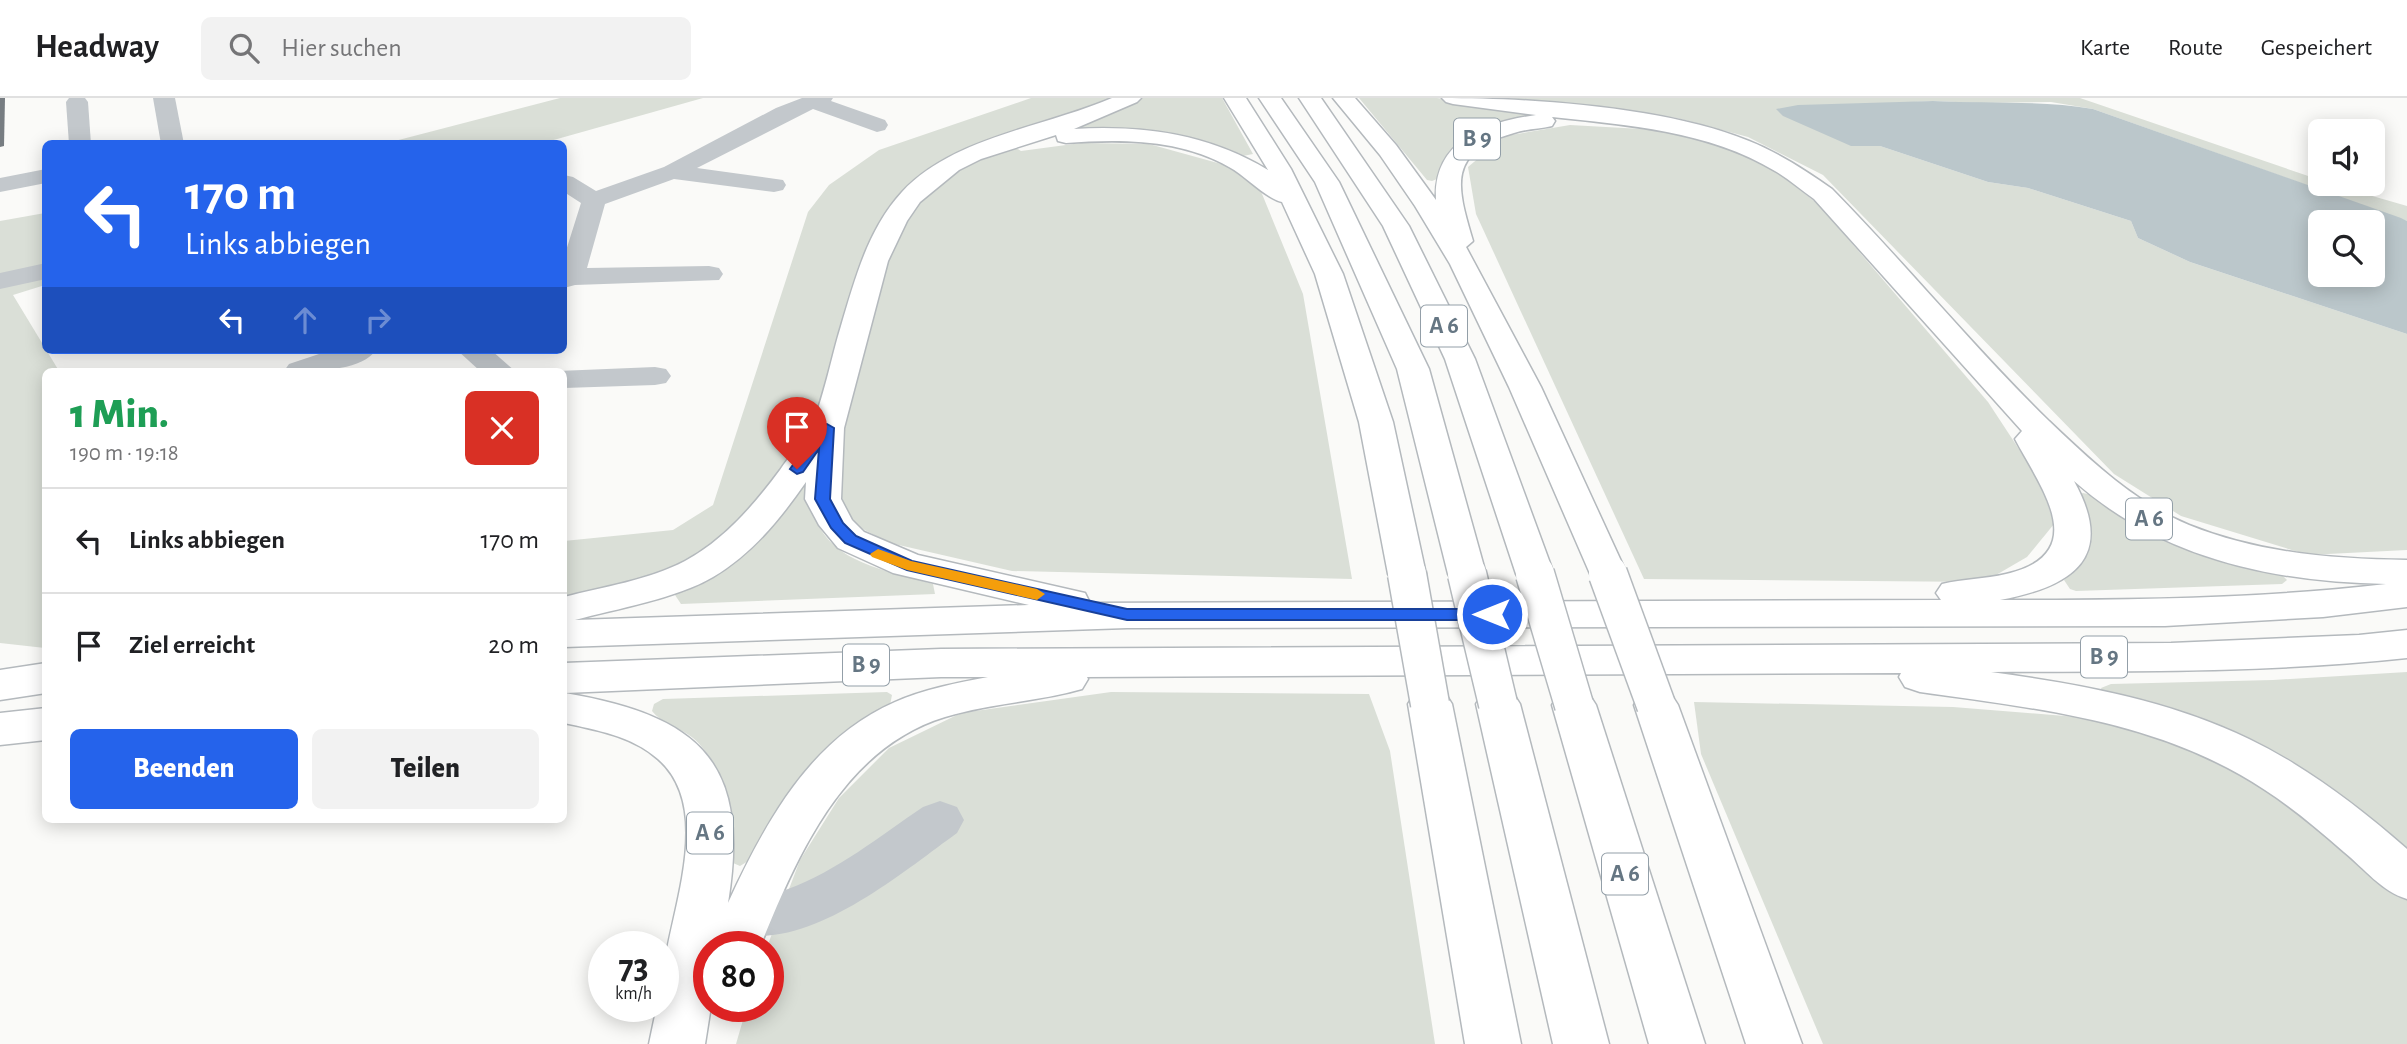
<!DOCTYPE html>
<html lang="de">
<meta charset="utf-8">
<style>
:root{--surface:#fff;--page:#f2f2f2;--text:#202124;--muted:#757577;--line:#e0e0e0;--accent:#2563eb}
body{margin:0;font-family:"Alegreya Sans",sans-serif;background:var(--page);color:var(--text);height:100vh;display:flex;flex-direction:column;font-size:26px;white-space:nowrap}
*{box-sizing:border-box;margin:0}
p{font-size:23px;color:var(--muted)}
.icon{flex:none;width:38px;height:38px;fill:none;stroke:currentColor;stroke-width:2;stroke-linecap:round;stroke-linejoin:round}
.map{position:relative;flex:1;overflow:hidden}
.side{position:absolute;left:42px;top:270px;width:525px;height:455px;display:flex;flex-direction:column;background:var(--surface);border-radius:10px;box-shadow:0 4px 18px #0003}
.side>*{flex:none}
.banner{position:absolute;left:42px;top:42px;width:525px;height:214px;border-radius:10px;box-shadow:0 4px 18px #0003;background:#2563eb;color:#fff;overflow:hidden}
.controls{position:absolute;left:2308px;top:21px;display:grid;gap:14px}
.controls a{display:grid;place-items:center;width:77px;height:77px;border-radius:10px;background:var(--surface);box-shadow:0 4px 18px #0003;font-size:35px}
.speed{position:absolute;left:588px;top:833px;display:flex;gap:14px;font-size:35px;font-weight:700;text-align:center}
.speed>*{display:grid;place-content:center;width:91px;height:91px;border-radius:50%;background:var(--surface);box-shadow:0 4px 18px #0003;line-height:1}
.speed small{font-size:18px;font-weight:400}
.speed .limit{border:10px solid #d22;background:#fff;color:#111}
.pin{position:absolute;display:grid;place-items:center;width:60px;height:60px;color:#fff;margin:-72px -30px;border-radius:50% 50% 50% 0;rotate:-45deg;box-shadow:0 0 7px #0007}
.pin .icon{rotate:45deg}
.me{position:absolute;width:77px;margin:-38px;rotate:270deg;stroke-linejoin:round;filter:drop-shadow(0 0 5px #0008)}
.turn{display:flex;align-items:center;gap:24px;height:147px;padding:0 28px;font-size:32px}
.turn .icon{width:91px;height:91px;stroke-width:2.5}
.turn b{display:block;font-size:49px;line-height:60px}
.lanes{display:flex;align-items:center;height:66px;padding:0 28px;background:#0003;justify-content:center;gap:35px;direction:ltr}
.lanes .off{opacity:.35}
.round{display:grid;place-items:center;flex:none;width:74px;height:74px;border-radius:10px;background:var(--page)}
.overview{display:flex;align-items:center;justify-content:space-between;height:119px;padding:0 28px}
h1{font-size:42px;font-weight:800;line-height:52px;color:#1e9e55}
.primary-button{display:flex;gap:14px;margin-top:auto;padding:14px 28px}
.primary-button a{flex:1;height:80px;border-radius:10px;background:var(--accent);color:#fff;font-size:28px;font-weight:800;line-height:80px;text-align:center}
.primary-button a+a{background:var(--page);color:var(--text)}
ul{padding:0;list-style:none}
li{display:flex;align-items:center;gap:21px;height:105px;padding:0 28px;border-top:2px solid var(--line)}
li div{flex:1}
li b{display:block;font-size:26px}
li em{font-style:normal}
header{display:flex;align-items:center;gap:42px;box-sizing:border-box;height:98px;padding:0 35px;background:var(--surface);border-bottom:2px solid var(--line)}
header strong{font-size:33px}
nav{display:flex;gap:38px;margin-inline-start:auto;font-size:24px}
.search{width:490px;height:63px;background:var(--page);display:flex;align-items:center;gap:18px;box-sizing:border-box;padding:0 24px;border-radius:10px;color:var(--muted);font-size:26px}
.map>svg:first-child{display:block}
.green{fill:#dadfd7}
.water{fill:#bbc7cb;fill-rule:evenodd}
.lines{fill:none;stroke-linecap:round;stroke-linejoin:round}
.highway-casing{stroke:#b4b9bd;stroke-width:3}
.minor{fill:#c3c8cc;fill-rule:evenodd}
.highway{fill:#fff;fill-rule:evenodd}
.highway-bridge-casing{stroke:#b4b9bd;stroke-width:41;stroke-linecap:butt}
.highway-bridge{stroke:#fff;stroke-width:38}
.shaded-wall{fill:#777d82}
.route{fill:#2563eb;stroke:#184099;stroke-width:2}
.slow{fill:#f59e0b}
.labels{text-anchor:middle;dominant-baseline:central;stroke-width:7;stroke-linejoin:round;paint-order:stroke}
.shield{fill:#fff;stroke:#939fa8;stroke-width:2}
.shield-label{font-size:24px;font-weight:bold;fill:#657683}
</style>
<header>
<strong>Headway</strong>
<div class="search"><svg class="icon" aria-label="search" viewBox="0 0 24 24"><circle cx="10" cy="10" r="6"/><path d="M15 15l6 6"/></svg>Hier suchen</div>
<nav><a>Karte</a><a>Route</a><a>Gespeichert</a></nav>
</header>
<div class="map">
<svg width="2407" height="946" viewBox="0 0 2407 946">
<rect width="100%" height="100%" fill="#fafaf8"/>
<g class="green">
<polygon points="560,0 703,0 543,45 387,45"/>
<path d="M1031 0H1111L1089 11 1000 39 1021 53 1081 45 1149 46 1225 67 1260 91 1303 196 1352 481 1012 473 890 445 810 404C813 413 816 422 820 430 840 467 897 475 933 486L935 496 681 506 675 497 678 494 759 442 788 407 734 435 670 476 582 498 564 500V443L673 432 713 407 808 114 829 87 879 52Z"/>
<polygon points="1141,0 1222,0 1253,56 1243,58 1190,41 1066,31"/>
<polygon points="1359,0 1437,0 1554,16 1465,41 1445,61 1437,81 1432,83 1427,82"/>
<polygon points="1506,0 2080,0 2320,82 2320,86 2331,86 2407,108 2407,123 2093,11 2051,4 1979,5 1933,3 1875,6 1851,48 1880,48 1988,84 2028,90 2131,123 2138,140 2190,164 2407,236 2407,452 2308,457 2181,418 2114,376 1823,77 1748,39 1677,20"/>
<polygon points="1570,27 1660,32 1724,49 1776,73 1819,107 1988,304 2040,383 2054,426 2027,459 1984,484 1644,481 1476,116 1468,69 1505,38"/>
<polygon points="45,115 45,187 13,197 59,273 46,273 45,550 0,545 0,123"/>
<path d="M2083 395 2097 398 2279 474 2287 482 2282 486 2076 493 2070 491 2064 482C2099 454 2088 434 2077 396Z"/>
<polygon points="2407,574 2407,759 2103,596 2101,590 2111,586 2273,582"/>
<path d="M887 594 892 597 890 607 753 760 740 768 733 765 730 759C725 718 727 669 693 640 681 630 661 625 652 613L654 606 663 601Z"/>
<polygon points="1111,594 1369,596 1390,653 1435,946 736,946 747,908 768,908 767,849 800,762 839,700 889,650 961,615"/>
<polygon points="1694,604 1953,609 2077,619 2149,635 2206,656 2299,704 2407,796 2407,946 1823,946 1701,656"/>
</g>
<path class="water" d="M1933 3C1987 6 2040 2 2093 11L2401 120 2407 123V236L2190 164 2138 140 2131 123 2028 90 1988 84 1880 48H1851L1783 18 1776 11 1798 7ZM2320 124H2373V177H2320Z"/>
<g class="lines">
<defs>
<g id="highway">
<path d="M1112 0H1141L1137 4 1074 31C1143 27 1208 36 1268 72L1224 0H1246L1291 71 1343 176 1393 324 1426 476 1421 485 1407 488 1393 485 1388 476 1359 324 1315 176 1282 104C1265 100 1246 78 1229 69 1180 41 1121 41 1066 45L1058 43 1056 37 981 61 959 72 920 104 907 123 888 163 844 330 841 401 852 422 864 434 918 457 1085 495 1090 505 1941 502 1936 495 1942 486C1963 481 1985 481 2006 476 2093 456 2041 390 2015 341L2022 333 1814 101C1801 92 1789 81 1775 73 1709 33 1627 27 1552 19L1555 23 1552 28C1539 31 1526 31 1514 35 1446 54 1457 89 1473 143L1466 149 1541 289 1627 476 1622 485 1608 488 1594 485 1509 289 1450 166 1415 108 1380 57 1333 0H1355L1396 47 1436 102C1433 42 1486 24 1536 17L1453 6 1446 4 1442 0C1532 0 1666 9 1749 43 1779 55 1805 72 1832 91 1906 166 1973 249 2049 323 2091 363 2134 404 2189 427 2258 455 2333 461 2407 462V509L2323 519 2165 528 1127 530 564 549V499C603 489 649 482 685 463 724 442 754 407 780 372 789 358 803 344 811 329 823 303 832 257 841 228 855 181 868 131 902 94 953 39 1045 29 1112 0ZM2074 383C2161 460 2272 484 2386 486 2258 501 2129 502 2000 502 2074 488 2116 459 2074 383ZM806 384 805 401 819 427 838 450 893 475 1029 507 575 522C616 511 678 500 713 479 752 456 781 420 806 384Z"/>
<polygon points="1259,0 1281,0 1339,84 1429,271 1486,476 1481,485 1467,488 1453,485 1448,476 1397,271 1315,84"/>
<polygon points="1299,0 1321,0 1409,128 1475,261 1554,476 1549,485 1535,488 1521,485 1516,476 1445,261 1383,128"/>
<path d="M2407 532V560C2269 575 2129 573 1991 574 2079 586 2169 602 2249 641 2307 669 2359 709 2407 751V801C2381 793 2365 771 2344 754 2319 732 2293 710 2265 692 2161 623 2040 611 1920 594L1905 589 1899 579 1901 575 1087 579 1088 581 1082 591C1037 604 990 605 945 619 843 650 797 758 760 849H709V908H711L705 946H649L657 908H663C663 898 662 887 663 876 670 813 715 711 658 661 632 638 596 632 564 625V565L941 551 2171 545 2359 537ZM941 579H988C957 585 924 591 895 604 810 641 765 725 728 805 751 663 699 618 565 595Z"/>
<polygon points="46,565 46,595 0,602 0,572"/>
<polygon points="1430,591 1445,595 1452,606 1521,946 1465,946 1408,606 1415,595"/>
<polygon points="1498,591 1513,595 1520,606 1609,946 1553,946 1476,606 1483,595"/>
<polygon points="1574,592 1589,596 1596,607 1705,946 1649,946 1552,607 1559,596"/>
<polygon points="1656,592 1671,596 1678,607 1802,946 1746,946 1634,607 1641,596"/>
<polygon points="46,610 46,642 0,647 0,615"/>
</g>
</defs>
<use href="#highway" class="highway-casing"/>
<g class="minor">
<polygon points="69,0 85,0 88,4 91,46 69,46 66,4"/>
<polygon points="153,0 175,0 184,46 161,46"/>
<polygon points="802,0 833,0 831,3 885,22 888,27 885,32 877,34 813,11 697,70 783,82 786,87 783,92 774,94 674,81 605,106 587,170 709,168 719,170 723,176 719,182 575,187 564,190 564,159 581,105 564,94 564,77 573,79 596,93 664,69 776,10"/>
<polygon points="46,71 46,85 0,94 0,80"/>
<polygon points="46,165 46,181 0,191 0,175"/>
<path d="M331 252H376C360 275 309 273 284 273L289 266Z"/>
<polygon points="457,252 491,252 515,273 480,273"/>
<polygon points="655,269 666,271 671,278 666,285 655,287 564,290 564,273 558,273"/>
<path d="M940 703 957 709 964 722 957 735C900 776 803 859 729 833L721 818 729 803C748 796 769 798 788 791 837 773 880 738 923 709Z"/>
</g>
<use href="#highway" class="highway"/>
<defs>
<g id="highway-bridge">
<polyline points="1407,476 1430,606"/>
<polyline points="1467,476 1498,606"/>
<polyline points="1535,476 1574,607"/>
<polyline points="1608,476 1656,607"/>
</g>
</defs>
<use href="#highway-bridge" class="highway-bridge-casing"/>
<use href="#highway-bridge" class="highway-bridge"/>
</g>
<polygon class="shaded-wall" points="0,0 5,0 4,48 0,49"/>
<polygon class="route" points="827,326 834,330 830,401 843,425 856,438 912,463 1127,511 1492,511 1501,516 1492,522 1127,522 907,472 845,445 831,430 815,401 819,351 803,374 797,376 790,371 822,327"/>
<polygon class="slow" points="878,451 911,463 1037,491 1045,496 1037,502 907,472 872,459 870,456"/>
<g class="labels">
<g class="shield">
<rect x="1454" y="20.5" width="46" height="41" rx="5"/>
<rect x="1421" y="207.5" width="46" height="41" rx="5"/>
<rect x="2126" y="400.5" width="46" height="41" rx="5"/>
<rect x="2081" y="538.5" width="46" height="41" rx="5"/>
<rect x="843" y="546.5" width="46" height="41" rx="5"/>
<rect x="687" y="714.5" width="46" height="41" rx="5"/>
<rect x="1602" y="755.5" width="46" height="41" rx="5"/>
</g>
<g class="shield-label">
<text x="1477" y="41">B 9</text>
<text x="1444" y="228">A 6</text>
<text x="2149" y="421">A 6</text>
<text x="2104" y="559">B 9</text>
<text x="866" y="567">B 9</text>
<text x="710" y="735">A 6</text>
<text x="1625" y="776">A 6</text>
</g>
</g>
</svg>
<div class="controls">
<a><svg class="icon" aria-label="sound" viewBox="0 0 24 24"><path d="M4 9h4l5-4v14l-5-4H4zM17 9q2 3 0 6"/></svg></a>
<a><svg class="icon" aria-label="search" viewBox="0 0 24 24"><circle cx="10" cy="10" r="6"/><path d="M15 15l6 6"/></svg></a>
</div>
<div class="speed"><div>73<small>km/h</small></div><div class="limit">80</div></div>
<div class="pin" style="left:797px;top:371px;background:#d93025"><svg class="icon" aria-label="arrive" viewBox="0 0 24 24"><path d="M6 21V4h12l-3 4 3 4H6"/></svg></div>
<svg class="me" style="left:1492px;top:516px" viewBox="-20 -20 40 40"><circle r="17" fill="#2563eb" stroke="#fff" stroke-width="3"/><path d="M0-11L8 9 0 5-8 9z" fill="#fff"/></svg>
<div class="banner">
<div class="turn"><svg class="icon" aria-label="left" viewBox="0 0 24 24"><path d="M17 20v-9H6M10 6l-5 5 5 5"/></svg><div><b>170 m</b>Links abbiegen</div></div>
<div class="lanes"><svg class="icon" aria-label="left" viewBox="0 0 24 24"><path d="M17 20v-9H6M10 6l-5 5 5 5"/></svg><svg class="icon off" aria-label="ahead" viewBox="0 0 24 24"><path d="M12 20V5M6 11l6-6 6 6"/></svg><svg class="icon off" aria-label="right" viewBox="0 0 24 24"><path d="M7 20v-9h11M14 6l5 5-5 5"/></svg></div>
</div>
<section class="side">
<div class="overview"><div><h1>1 Min.</h1><p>190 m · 19:18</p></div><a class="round" style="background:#d93025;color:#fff"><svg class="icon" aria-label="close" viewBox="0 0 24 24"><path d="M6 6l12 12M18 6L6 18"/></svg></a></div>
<ul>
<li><svg class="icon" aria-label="left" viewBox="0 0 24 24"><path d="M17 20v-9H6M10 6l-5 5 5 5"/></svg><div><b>Links abbiegen</b></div><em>170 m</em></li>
<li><svg class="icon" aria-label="arrive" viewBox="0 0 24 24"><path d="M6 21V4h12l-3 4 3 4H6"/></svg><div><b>Ziel erreicht</b></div><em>20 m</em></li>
</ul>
<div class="primary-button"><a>Beenden</a><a>Teilen</a></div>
</section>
</div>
